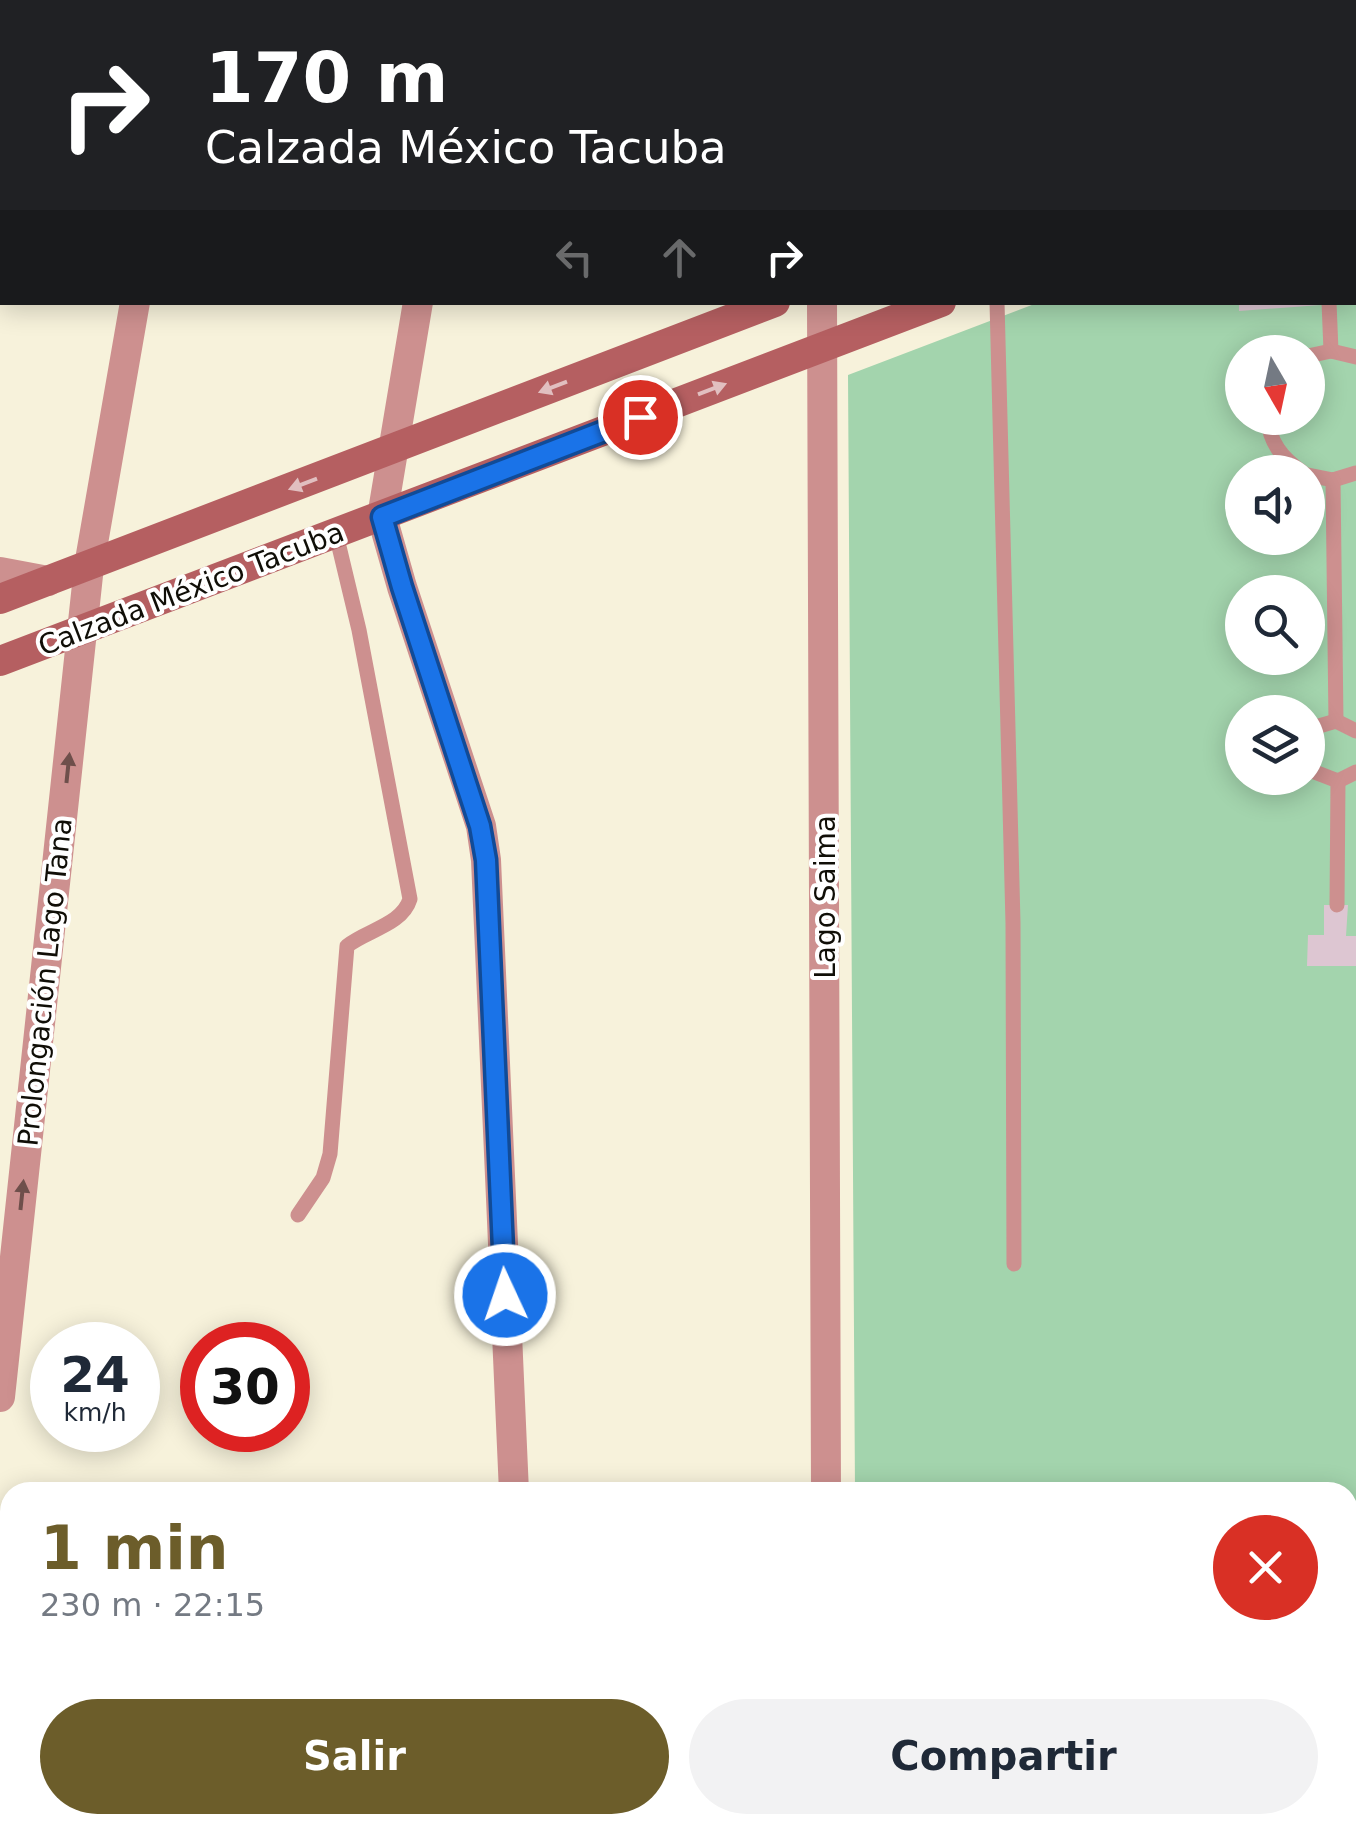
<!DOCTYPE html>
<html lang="es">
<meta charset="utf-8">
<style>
:root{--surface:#fff;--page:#f2f2f3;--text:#1f2937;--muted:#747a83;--accent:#6c5d2a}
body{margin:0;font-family:"DejaVu Sans",sans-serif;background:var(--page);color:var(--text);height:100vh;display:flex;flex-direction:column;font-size:38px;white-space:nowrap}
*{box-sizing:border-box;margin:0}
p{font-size:32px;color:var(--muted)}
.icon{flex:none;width:55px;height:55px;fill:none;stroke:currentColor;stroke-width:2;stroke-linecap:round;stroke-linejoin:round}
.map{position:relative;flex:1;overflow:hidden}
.sheet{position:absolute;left:0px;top:1482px;width:1358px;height:352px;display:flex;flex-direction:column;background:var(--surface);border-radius:30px 30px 0 0;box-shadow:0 5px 25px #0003}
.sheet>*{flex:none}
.guide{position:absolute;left:0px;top:0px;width:1358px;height:305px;box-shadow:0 5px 25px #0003;background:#202124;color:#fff;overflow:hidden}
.needle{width:65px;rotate:171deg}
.buttons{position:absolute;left:1225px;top:335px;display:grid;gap:20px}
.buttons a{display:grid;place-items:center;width:100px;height:100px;border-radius:50%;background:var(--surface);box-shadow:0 5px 25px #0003;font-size:50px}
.speed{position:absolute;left:30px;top:1322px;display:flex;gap:20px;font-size:50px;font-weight:700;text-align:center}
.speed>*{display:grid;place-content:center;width:130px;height:130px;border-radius:50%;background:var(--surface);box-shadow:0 5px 25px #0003;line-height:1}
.speed small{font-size:25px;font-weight:400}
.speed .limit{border:15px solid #d22;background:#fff;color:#111}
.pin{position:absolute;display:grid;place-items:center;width:85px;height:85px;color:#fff;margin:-42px;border:5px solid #fff;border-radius:50%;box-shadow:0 2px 10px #0007}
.me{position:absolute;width:110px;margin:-55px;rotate:357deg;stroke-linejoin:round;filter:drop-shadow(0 0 8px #0008)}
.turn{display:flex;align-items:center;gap:35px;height:210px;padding:0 40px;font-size:45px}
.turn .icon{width:130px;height:130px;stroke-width:2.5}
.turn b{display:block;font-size:70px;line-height:85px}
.lanes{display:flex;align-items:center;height:95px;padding:0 40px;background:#0003;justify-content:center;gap:50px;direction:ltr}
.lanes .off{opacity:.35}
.round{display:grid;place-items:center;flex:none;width:105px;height:105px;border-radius:52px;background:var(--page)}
.head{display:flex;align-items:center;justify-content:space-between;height:170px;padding:0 40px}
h1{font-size:60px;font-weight:600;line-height:75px;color:var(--accent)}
.button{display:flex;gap:20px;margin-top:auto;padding:20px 40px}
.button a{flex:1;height:115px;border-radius:60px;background:var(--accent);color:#fff;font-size:40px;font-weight:600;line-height:115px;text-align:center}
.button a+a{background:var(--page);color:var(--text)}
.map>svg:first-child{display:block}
.green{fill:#a3d4ad;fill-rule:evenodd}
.building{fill:#ddc6d2}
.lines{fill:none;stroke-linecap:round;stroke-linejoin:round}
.lane{stroke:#cd908f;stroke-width:15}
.street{stroke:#cd908f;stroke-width:30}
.secondary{stroke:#b55f61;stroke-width:30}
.oneway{fill:#e1bfc0}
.oneway2{fill:#6e4f4b}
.route-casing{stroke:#114b97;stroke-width:25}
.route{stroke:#1a73e8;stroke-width:18}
.labels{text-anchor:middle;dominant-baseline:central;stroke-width:8;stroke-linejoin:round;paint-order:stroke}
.street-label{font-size:28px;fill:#100e07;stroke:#fff}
</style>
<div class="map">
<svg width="1356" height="1833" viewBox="0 0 1356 1833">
<rect width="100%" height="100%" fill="#f7f2db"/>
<path class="green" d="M1356 179V1665L1348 1667V1492H855L848 375 1037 303 1355 302ZM1242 352H1308V418H1242ZM1242 472H1308V538H1242ZM1242 592H1308V658H1242ZM1242 712H1308V778H1242Z"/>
<g class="building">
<polygon points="1239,302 1320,302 1321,305 1239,311"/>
<polygon points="1324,905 1348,905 1346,936 1356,936 1356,966 1307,966 1308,935 1324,935"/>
</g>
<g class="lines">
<g class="lane">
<polyline points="997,302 1013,923 1014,1264"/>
<polyline points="1329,302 1331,351"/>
<polyline points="1308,356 1331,351 1356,357"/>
<path d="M1268 418C1269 442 1282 458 1302 472"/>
<polyline points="1308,475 1333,480 1356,473"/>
<polyline points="1333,480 1336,721"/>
<polyline points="1308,743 1319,726 1336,721 1356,731"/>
<polyline points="1308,760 1312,771 1338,781 1356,772"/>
<polyline points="1337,905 1338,781"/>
<path d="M298 1215 323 1178 330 1154 347 946C367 930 402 925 410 899L359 630 336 534"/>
</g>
<g class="street">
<polyline points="445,0 463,2"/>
<polyline points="1154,0 1154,2"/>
<polyline points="188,2 189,0"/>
<polyline points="418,302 382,517 402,587 481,826 486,860 514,1492"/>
<polyline points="822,302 826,1492"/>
<polyline points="0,572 48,581"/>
<polyline points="0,1397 89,566 135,302"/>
<polyline points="826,1825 826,1833"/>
<polyline points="211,1833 211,1825"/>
</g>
<g class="secondary">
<polyline points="1355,94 1356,94"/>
<polyline points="1355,138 1356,138"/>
<polyline points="0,599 775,302"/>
<polyline points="0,661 941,302"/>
</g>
</g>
<defs><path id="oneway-solid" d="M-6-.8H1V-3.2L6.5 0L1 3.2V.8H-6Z" transform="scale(2.5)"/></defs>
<g class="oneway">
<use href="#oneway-solid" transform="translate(553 387) rotate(159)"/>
<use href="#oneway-solid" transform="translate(712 389) rotate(-21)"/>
<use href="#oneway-solid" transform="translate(303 484) rotate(159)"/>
</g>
<g class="oneway2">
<use href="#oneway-solid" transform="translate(68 768) rotate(-84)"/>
<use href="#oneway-solid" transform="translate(22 1195) rotate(-84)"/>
</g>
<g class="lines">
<defs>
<polyline id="route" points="505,1295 486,860 480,826 402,587 382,517 640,417"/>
</defs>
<use href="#route" class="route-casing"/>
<use href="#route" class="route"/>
</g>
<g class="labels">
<g class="street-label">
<text transform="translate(191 589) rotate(-21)">Calzada México Tacuba</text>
<text transform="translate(825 897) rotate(-90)">Lago Saima</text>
<text transform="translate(45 982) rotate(-84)">Prolongación Lago Tana</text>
</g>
</g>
</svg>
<div class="buttons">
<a><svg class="needle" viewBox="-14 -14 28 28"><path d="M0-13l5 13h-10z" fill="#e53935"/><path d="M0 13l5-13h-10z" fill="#747a83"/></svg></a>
<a><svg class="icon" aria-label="sound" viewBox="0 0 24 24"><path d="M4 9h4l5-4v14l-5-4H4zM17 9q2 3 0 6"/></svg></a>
<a><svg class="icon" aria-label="search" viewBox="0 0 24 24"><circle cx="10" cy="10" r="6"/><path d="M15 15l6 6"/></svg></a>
<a><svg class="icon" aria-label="layers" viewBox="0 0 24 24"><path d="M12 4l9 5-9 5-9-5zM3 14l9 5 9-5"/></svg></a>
</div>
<div class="speed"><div>24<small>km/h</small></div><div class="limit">30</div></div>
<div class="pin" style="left:640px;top:417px;background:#d93025"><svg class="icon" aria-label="arrive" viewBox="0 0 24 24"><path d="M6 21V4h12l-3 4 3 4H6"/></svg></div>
<svg class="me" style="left:505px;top:1295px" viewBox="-20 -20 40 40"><circle r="17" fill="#1a73e8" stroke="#fff" stroke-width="3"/><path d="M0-11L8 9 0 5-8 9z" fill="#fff"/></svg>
<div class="guide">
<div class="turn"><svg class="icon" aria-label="right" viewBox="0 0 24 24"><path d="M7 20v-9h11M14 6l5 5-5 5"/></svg><div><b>170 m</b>Calzada México Tacuba</div></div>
<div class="lanes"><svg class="icon off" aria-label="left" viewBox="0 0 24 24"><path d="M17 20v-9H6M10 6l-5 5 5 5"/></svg><svg class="icon off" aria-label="ahead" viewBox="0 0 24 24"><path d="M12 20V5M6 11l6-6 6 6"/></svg><svg class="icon" aria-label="right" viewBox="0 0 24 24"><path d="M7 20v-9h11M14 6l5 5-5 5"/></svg></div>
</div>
<section class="sheet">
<div class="head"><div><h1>1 min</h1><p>230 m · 22:15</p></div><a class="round" style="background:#d93025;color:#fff"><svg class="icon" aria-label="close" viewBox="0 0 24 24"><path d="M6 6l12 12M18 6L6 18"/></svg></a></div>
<div class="button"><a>Salir</a><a>Compartir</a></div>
</section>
</div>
